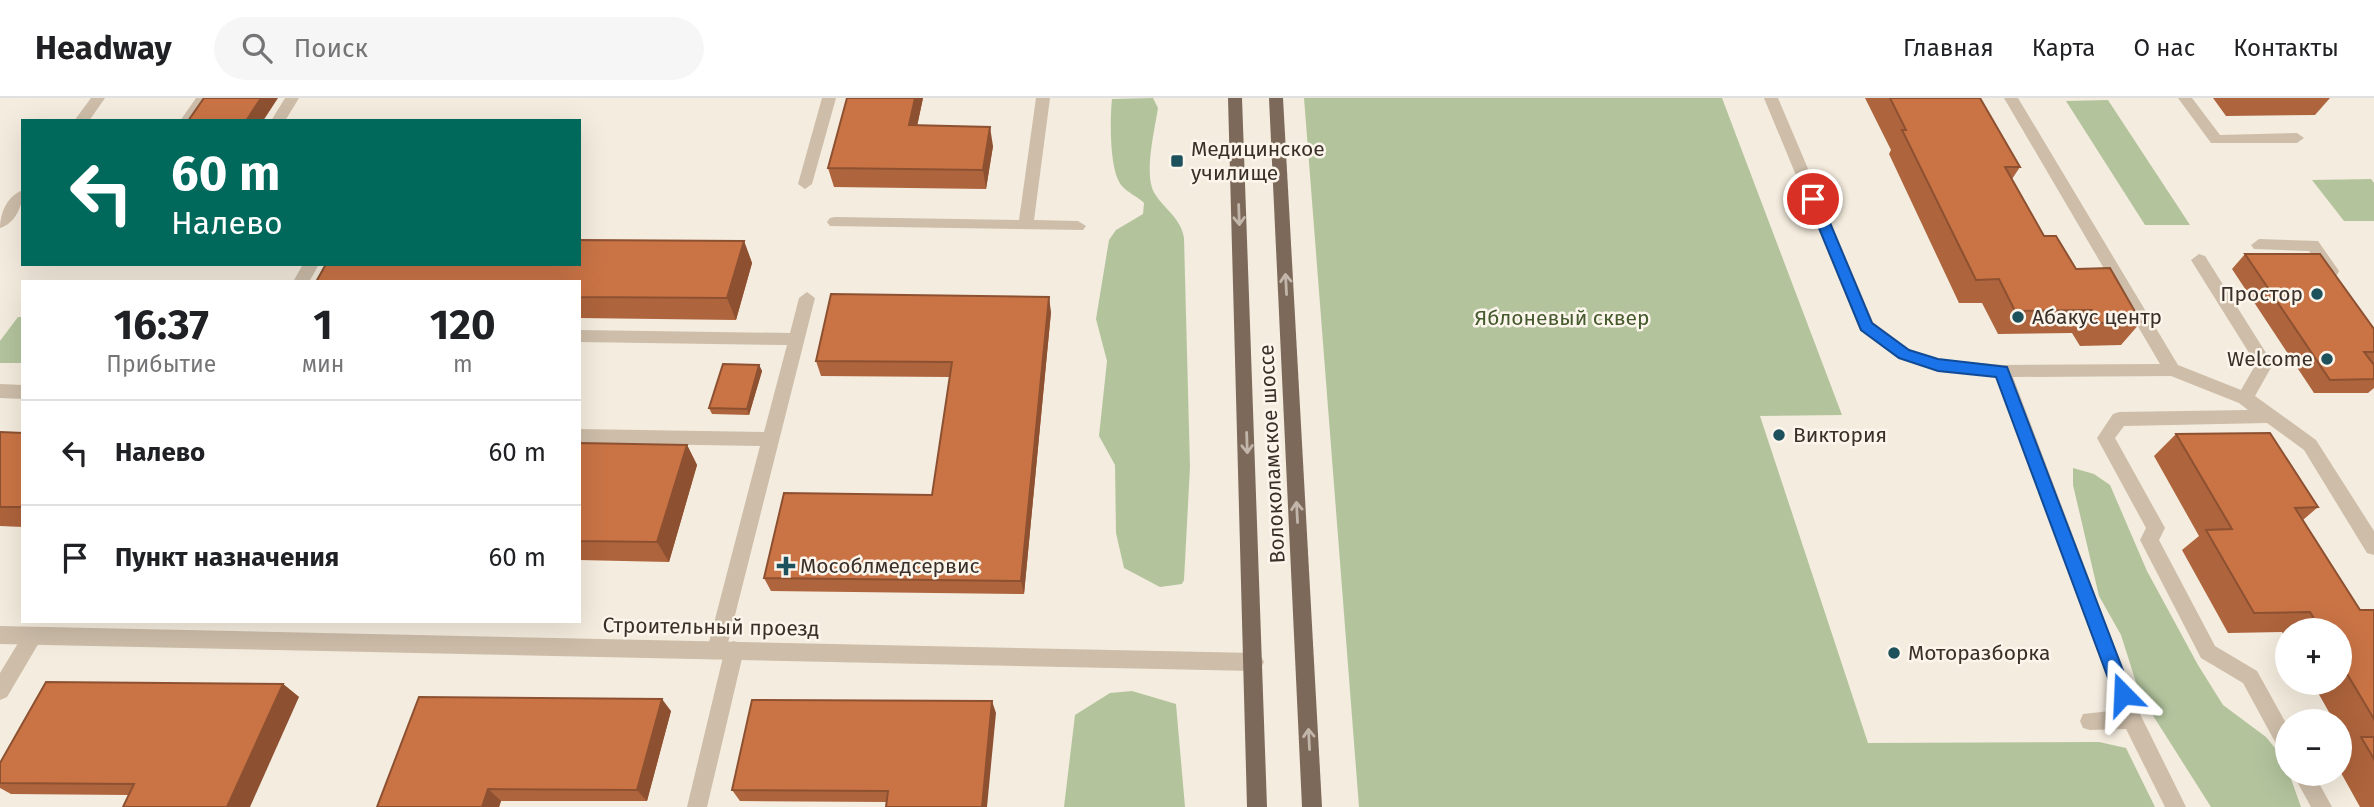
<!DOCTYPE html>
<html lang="ru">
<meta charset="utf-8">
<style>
:root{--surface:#fff;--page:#f6f6f6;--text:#202124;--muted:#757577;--line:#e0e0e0}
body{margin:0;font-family:"Fira Sans",sans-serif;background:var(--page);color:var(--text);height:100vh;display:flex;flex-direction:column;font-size:26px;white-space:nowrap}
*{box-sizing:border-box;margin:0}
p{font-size:23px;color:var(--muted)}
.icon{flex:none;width:38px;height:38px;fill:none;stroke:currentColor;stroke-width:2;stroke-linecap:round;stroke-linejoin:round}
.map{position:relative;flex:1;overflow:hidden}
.panel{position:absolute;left:21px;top:182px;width:560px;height:343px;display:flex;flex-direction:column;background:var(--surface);border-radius:0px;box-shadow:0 7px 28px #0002}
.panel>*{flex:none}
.top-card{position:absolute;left:21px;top:21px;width:560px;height:147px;border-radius:0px;box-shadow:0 7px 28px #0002;background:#00695c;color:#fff;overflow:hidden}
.tools{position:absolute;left:2275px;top:520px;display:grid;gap:14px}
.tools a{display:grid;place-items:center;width:77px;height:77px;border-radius:50%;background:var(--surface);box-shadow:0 7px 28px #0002;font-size:35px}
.pin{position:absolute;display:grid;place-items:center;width:60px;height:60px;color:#fff;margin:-30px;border:4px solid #fff;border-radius:50%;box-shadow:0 2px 7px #0007}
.me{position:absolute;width:77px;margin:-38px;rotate:339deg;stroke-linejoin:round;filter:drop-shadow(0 0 5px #0008)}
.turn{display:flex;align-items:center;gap:24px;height:147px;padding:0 35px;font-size:32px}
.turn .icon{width:91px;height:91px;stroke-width:2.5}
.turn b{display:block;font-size:49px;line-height:60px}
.eta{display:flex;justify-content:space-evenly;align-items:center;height:119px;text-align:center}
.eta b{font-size:42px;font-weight:700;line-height:49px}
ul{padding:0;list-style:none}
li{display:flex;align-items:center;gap:21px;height:105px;padding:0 35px;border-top:2px solid var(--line)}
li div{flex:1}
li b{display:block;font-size:26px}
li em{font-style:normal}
header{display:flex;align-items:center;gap:42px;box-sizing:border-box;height:98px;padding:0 35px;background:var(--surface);border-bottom:2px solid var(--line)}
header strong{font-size:33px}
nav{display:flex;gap:38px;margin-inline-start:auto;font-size:24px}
.search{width:490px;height:63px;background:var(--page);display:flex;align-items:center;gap:18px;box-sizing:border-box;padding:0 24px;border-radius:38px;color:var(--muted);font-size:26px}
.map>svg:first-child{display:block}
.green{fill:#b3c49d}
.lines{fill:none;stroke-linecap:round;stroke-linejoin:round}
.service{fill:#cdbda9;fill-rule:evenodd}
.minor{fill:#cdbda9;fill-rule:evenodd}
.tertiary{fill:#cdbda9;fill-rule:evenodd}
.primary{fill:#7c695a;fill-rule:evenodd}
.wall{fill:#ae643c}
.shaded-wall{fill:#8d5131}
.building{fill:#ca7446;stroke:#8d5131;stroke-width:2}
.oneway{stroke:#c2b6aa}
.route{fill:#1a73e8;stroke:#114b97;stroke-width:2}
.poi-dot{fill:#1d525d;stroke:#fbf5eb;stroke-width:2.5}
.labels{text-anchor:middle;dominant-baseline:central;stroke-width:5;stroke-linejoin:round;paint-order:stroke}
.poi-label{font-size:21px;fill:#3a3029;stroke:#fbf5eb;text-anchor:start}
.park-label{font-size:21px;fill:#44592c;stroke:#fbf5eb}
.street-label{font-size:21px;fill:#3a3029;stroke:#fbf5eb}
</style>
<header>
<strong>Headway</strong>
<div class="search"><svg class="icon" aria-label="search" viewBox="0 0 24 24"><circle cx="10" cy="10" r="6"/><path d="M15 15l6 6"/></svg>Поиск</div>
<nav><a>Главная</a><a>Карта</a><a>О нас</a><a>Контакты</a></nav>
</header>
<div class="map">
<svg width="2374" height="709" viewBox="0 0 2374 709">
<rect width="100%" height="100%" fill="#f4ecde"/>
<g class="green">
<path d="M1153 0 1158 10C1155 30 1143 79 1155 96 1165 112 1181 120 1184 140L1190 369 1184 482 1182 486 1160 489 1124 470 1116 435 1115 367 1099 338 1107 263 1096 221 1109 142 1116 132 1143 116 1144 105C1138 99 1128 95 1122 88 1109 74 1110 20 1112 1Z"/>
<polygon points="1304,0 1722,0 1842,317 1760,318 1868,645 2099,644 2126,650 2155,709 1359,709"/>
<polygon points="2108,2 2190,127 2145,127 2066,3"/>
<polygon points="2371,81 2374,85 2374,123 2344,123 2312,82"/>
<polygon points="18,219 23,219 23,265 0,265 0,243"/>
<polygon points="2073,370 2094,376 2110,387 2147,473 2198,567 2223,607 2266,639 2284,661 2301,709 2211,709 2140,597 2121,537 2099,498 2073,387"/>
<polygon points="1132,593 1176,606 1185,709 1064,709 1075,617 1110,595"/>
</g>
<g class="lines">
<g class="service">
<polygon points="196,0 210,0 195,23 180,23"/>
<polygon points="285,0 299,0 285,23 271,23"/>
<polygon points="822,0 836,0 812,86 805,91 798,86"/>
<polygon points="1036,0 1050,0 1034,122 1078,123 1086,128 1083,132 830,128 827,124 830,120 835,119 1019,122"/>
<polygon points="1764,0 1778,0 1873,224 1910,252 1938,261 2002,267 2160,266 2004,0 2018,0 2178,267 2241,292 2256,266 2191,162 2199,156 2205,158 2273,266 2255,298 2316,342 2374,433 2374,457 2367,455 2304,352 2267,325 2124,328 2115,340 2165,430 2159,442 2215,548 2257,573 2287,627 2287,655 2280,653 2243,585 2201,560 2140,442 2146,430 2097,340 2113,316 2119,314 2248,312 2239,305 2171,278 2013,279 2141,618 2186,709 2165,709 2126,631 2090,632 2083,630 2080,623 2083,616 2119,612 1996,279 1938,273 1898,260 1860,232"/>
<polygon points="2178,0 2192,0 2220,37 2297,35 2304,40 2297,45 2211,45"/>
<polygon points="2259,141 2318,143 2339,173 2337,177 2325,177 2309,153 2254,151 2251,147"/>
<polygon points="303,166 318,168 309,184 293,184"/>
<polygon points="807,194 815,200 728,545 734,543 741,546 744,552 707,709 687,709 723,559 717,561 710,558 707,552 760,348 579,345 579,331 764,334 787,247 579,244 579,232 790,235 799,200"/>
<polygon points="0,286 23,287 23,301 0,300"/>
<polygon points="33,529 40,532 43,538 7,599 0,602 0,575 26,532"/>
<polygon points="2293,676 2314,676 2332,709 2311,709"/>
</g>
<polygon class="minor" points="0,528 1254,555 1261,558 1264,564 1261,570 1254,573 0,546"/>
<g class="tertiary">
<polygon points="91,0 105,0 89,23 74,23"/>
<path d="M23 92C23 107 16 125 0 130 0 115 7 98 23 92Z"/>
</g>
<g class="primary">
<polygon points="1228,0 1242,0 1267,709 1247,709"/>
<polygon points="1269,0 1283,0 1322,709 1302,709"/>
</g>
</g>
<g class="wall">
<polygon points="847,0 923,0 917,28 993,48 986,91 834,89 828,70"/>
<polygon points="1865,0 1980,0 2020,69 2012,81 2044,138 2076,171 2141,224 2121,247 2080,248 2072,235 1998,236 1982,205 1959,205 1889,56 1891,52"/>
<polygon points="2213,0 2330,0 2315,17 2226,18"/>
<polygon points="744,143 752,165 736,222 579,220 579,184"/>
<polygon points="2245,156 2374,231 2374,290 2368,295 2314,295 2232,171"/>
<polygon points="1051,214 1024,496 771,493 764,480 932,397 950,279 821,278 816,263"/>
<polygon points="759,267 762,273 749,317 712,316 709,310"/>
<polygon points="0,334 23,335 23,429 0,428"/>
<polygon points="2176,336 2318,409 2303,422 2360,512 2374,512 2374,709 2360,709 2340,673 2340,651 2348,646 2340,632 2340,623 2334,623 2312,584 2340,584 2340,532 2287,532 2287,542 2282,534 2228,535 2182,452 2199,438 2154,358"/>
<polygon points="579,345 687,347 697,367 669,464 579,462"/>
<polygon points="283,586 299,599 129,697 11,696 0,690 0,665"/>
<polygon points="419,599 671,613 647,703 501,703 499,709"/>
<polygon points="996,615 887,704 740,703 732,692"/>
</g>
<g class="shaded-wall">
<polygon points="261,0 278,0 263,23 246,23"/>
<polygon points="915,0 923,0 913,47 909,27"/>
<polygon points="990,29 993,48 986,91 983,72"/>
<polygon points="744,143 752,165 736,222 727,200"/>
<polygon points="1049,199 1051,214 1024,496 1021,483"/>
<polygon points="759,267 762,273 749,317 747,311"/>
<polygon points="687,347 697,367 669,464 657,444"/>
<polygon points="283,586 299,599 250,709 227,709"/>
<polygon points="662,601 671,613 647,703 637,692"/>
<polygon points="992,603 996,615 987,709 982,709"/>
<polygon points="488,691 501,703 499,709 482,709"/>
</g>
<g class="building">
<polygon points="204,0 261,0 246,23 188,23"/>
<polygon points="847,0 915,0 909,27 990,29 983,72 828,70"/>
<polygon points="1890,0 1980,0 2020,69 2005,69 2044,138 2056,138 2076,171 2110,170 2141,224 2100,225 2092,212 2015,213 1999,181 1976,182 1902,32 1906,32"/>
<polygon points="579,142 744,143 727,200 579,199 579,184 316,184 326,166 579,166"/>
<polygon points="2245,156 2320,156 2374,231 2374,254 2364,254 2374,267 2374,281 2330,282"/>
<polygon points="831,196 1049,199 1021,483 764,480 784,395 932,397 952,264 816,263"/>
<polygon points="723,266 759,267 747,311 709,310"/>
<polygon points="0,334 23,335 23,409 0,409"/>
<polygon points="2270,335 2318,409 2295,410 2360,512 2374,512 2374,621 2340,564 2340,532 2321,532 2310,514 2254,515 2206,432 2232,431 2176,336"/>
<polygon points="579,345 687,347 657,444 579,443"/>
<polygon points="46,584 283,586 227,709 123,709 134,686 0,685 0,665"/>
<polygon points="419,599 662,601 637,692 488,691 482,709 377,709"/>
<polygon points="752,602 992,603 982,709 886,709 888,693 732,692"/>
<polygon points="2361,639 2374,639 2374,661"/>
</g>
<defs><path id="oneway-shaft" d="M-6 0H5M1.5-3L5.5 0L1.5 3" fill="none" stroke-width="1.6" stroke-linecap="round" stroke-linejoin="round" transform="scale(1.75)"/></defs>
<g class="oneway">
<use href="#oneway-shaft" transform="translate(1239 117) rotate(88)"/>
<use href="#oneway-shaft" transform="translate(1286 186) rotate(-93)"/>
<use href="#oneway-shaft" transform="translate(1247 345) rotate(88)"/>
<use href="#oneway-shaft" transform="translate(1297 414) rotate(-93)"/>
<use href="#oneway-shaft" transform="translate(1309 641) rotate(-93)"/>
</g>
<polygon class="route" points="1813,97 1820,101 1872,225 1909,252 1938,261 2007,269 2132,596 2129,602 2123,604 2116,602 2114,596 1996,279 1938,273 1899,260 1861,232 1807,101"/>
<g class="poi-dot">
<rect x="1170" y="56" width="14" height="14" rx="3.5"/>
<circle cx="2317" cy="196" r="7"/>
<circle cx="2018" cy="219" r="7"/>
<circle cx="2327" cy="261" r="7"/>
<circle cx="1779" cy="337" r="7"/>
<path d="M782.5 457.5h7v7h7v7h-7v7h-7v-7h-7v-7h7z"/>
<circle cx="1894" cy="555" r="7"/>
</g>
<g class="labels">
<g class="poi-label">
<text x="1191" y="51">Медицинское<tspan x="1191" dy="24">училище</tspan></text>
<text x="2303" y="196" text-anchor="end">Простор</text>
<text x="2032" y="219">Абакус центр</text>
<text x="2313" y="261" text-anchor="end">Welcome</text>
<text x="1793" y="337">Виктория</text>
<text x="800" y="468">Мособлмедсервис</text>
<text x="1908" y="555">Моторазборка</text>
</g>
<g class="park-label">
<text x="1562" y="220">Яблоневый сквер</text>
</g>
<g class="street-label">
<text transform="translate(1272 356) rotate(-93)">Волоколамское шоссе</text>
<text transform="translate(711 529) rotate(1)">Строительный проезд</text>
</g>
</g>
</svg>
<div class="tools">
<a>+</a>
<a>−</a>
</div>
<div class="pin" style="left:1813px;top:101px;background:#d93025"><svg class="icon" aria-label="arrive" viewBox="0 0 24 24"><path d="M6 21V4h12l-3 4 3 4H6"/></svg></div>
<svg class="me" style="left:2123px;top:596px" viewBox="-20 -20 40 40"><path d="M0-17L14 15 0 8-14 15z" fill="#1a73e8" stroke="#fff" stroke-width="4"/></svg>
<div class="top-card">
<div class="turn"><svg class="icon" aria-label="left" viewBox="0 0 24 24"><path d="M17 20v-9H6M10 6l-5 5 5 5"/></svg><div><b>60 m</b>Налево</div></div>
</div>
<section class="panel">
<div class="eta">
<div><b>16:37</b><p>Прибытие</p></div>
<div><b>1</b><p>мин</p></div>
<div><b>120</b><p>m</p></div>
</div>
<ul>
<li><svg class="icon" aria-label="left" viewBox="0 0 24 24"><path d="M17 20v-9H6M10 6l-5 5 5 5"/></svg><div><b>Налево</b></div><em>60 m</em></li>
<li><svg class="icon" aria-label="arrive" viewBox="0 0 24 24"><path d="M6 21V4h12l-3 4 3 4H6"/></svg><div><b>Пункт назначения</b></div><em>60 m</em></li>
</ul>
</section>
</div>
